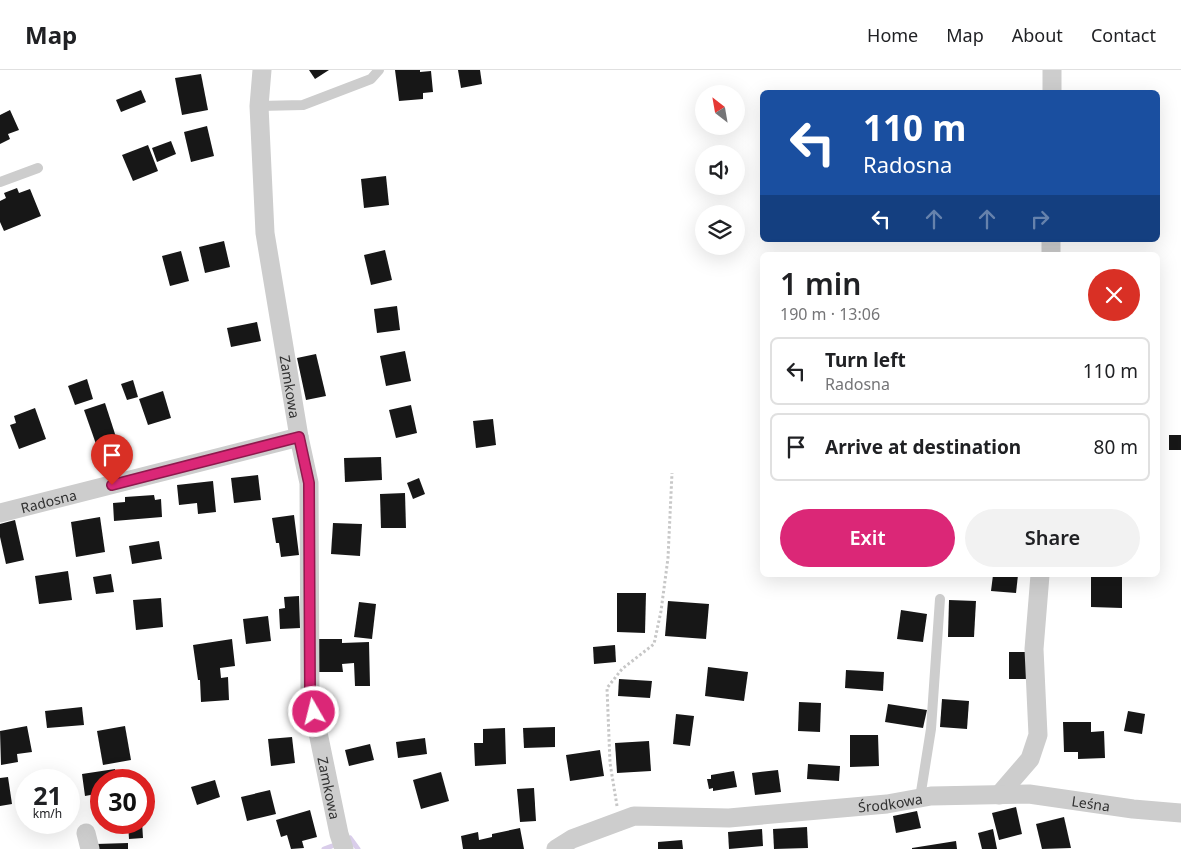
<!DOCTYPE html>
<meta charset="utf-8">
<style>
:root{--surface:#fff;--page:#f2f2f2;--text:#202124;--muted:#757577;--line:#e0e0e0;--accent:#db2777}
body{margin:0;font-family:"Noto Sans",sans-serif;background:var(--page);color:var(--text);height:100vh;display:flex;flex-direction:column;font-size:19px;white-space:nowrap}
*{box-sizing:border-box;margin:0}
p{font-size:16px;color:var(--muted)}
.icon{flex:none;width:28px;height:28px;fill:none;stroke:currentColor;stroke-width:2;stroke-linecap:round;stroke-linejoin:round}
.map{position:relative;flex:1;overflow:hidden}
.panel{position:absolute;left:760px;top:182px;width:400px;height:325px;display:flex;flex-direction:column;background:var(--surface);border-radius:8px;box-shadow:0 5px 20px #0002}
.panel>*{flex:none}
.banner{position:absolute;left:760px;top:20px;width:400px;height:152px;border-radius:8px;box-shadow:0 5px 20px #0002;background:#1a4fa0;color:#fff;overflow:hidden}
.needle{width:32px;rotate:329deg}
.fabs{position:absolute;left:695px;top:15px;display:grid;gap:10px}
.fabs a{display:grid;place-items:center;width:50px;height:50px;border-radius:50%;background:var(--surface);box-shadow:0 5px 20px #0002;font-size:25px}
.speed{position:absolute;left:15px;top:699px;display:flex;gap:10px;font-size:25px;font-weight:700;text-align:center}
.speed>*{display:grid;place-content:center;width:65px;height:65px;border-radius:50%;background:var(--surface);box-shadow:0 5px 20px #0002;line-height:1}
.speed small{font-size:12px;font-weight:400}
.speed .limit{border:8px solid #d22;background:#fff;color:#111}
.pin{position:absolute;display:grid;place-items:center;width:42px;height:42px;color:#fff;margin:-51px -21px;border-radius:50% 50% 50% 0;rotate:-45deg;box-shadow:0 0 5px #0007}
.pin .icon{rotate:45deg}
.me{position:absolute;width:55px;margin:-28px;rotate:352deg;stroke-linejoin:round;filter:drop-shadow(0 0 4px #0008)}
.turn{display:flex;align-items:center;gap:18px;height:105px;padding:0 20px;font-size:22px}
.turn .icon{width:65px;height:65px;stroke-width:2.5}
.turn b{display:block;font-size:35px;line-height:42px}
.lanes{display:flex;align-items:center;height:48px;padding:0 20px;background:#0003;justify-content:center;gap:25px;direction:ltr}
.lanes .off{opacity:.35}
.round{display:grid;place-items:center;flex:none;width:52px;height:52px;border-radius:26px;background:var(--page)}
.summary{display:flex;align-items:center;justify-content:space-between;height:85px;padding:0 20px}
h1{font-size:30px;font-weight:600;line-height:38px}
.primary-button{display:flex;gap:10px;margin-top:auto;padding:10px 20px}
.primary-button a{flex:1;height:58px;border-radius:30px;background:var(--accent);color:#fff;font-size:20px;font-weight:600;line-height:58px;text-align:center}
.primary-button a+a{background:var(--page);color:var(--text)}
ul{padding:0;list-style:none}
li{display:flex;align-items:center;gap:15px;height:68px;margin:0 10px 8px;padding:0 10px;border:2px solid var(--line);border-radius:8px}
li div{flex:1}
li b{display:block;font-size:19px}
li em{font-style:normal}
header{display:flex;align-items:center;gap:30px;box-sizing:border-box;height:70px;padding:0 25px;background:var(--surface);border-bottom:1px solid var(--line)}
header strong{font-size:24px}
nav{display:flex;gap:28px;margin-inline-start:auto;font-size:18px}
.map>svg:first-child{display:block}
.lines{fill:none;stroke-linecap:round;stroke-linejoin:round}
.stream{stroke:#d9cdea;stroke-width:5}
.building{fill:#171717}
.path{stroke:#c7c7c7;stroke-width:3;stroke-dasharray:2.5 2.5;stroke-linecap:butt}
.service{stroke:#cdcdcd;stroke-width:10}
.minor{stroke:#cdcdcd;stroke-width:19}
.route-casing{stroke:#8e194d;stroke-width:12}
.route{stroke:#db2777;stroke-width:9}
.labels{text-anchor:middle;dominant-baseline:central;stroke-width:5;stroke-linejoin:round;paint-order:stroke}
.street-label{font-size:14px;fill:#303030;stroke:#fff}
</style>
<header>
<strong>Map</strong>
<nav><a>Home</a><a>Map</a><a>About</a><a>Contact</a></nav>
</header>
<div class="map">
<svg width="1181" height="779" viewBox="0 0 1181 779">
<rect width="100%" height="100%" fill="#fff"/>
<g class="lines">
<g class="stream">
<polyline points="350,768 358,779"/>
<polyline points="324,779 332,776"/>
</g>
</g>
<g class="building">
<polygon points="309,0 329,0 315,9"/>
<polygon points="395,0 420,0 420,2 431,1 433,22 423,23 423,29 399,31"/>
<polygon points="458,0 480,0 482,14 461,18"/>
<polygon points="201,4 208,40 182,45 175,8"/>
<polygon points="141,20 146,32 121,42 116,30"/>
<polygon points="10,40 19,60 8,64 10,69 0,74 0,45"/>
<polygon points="207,56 214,86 191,92 184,62"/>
<polygon points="171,71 176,84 157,92 152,78"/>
<polygon points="148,75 158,101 133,111 122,85"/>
<polygon points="386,106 389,135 364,138 361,109"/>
<polygon points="17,118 19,123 30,119 41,146 4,161 0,152 0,131 6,128 4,123"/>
<polygon points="224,171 230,197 205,203 199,177"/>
<polygon points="385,180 392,210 371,215 364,185"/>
<polygon points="181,181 189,211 170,216 162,186"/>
<polygon points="397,236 400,260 377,263 374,239"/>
<polygon points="257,252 261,271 231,277 227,258"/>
<polygon points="405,281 411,311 386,316 380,286"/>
<polygon points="316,284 326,326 306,330 297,288"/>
<polygon points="87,309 93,329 75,335 68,316"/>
<polygon points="133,310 138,327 127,330 121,314"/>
<polygon points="163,321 171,348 148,355 139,329"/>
<polygon points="105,333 116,367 96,374 84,340"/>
<polygon points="411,335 417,363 396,368 389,340"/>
<polygon points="35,338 46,369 19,379 10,355 16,353 14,346"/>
<polygon points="493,349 496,375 476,378 473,351"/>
<rect x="1169" y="365" width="12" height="15"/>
<polygon points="381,387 382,410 345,412 344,388"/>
<polygon points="258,405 261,430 234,433 231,408"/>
<polygon points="419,408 425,424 413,429 407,413"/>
<polygon points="213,411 216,442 198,444 197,433 179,435 177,415"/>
<polygon points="405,423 406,458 381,458 380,424"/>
<polygon points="154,425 155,430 161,429 162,447 114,451 113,433 125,432 125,427"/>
<polygon points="294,445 299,485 281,487 279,473 276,473 272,448"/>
<polygon points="100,447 105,482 76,487 71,452"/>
<polygon points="15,450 24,490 6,494 0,467 0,454"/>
<polygon points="333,453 362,454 360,486 331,484"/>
<polygon points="159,471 162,489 132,494 129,476"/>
<polygon points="68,501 72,530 39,534 35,506"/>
<polygon points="111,504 114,522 96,524 93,507"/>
<polygon points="993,505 1018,505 1016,523 991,521"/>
<polygon points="1091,506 1122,506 1122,538 1091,537"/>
<polygon points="617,523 646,523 645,563 617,562"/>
<polygon points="299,526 300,558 280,559 279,539 285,538 284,527"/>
<polygon points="161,528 163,557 136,560 133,530"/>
<polygon points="949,530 976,531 974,567 948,567"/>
<polygon points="668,531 709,534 706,569 665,566"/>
<polygon points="359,532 376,534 372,569 354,567"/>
<polygon points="901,540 927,544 923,572 897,569"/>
<polygon points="268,546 271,571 246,574 243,549"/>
<polygon points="232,569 235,596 220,598 221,608 228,607 229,630 201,632 200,610 198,610 193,575"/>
<polygon points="318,569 342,569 342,573 369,572 370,616 355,616 354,593 342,594 343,602 319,602"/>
<polygon points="615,575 616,592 594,594 593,577"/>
<polygon points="1009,582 1027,582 1028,609 1009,609"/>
<polygon points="708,597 748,602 744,631 705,626"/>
<polygon points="846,600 884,602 883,621 845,618"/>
<polygon points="619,609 652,611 650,628 618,626"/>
<polygon points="942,629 969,631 967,659 940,657"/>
<polygon points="799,632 821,633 820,662 798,661"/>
<polygon points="888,634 927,640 923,658 885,652"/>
<polygon points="82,637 84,655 47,658 45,641"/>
<polygon points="1128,641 1145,644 1142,664 1124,661"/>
<polygon points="676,644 694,646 690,676 673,674"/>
<polygon points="1063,652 1091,652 1091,662 1104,661 1105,688 1078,689 1078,682 1064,682"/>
<polygon points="27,656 32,682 17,684 18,692 1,695 0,661"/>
<polygon points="125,656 131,690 103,695 97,661"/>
<polygon points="555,657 555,677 524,678 523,658"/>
<polygon points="505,658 506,694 475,696 474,673 483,673 483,659"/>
<polygon points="850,665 878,665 879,696 850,697"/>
<polygon points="292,667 295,693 271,696 268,669"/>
<polygon points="425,668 427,684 398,688 396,672"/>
<polygon points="649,671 651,701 617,703 615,673"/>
<polygon points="370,674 374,690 349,696 345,680"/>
<polygon points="600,680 604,706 570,711 566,685"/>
<polygon points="808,694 840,696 839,711 807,709"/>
<polygon points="115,699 117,710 101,710 101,723 85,726 82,704"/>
<polygon points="778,700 781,722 755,725 752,703"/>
<polygon points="734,701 737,717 713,721 713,718 709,719 707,709 711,709 711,705"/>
<polygon points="441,702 449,731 421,739 413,710"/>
<polygon points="8,707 12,734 0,736 0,708"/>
<polygon points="215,710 220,727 197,735 191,717"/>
<polygon points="534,718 536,751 520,752 517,719"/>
<polygon points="270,720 276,744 247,751 241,727"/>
<polygon points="1016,737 1022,764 999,770 992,743"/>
<polygon points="310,740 317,767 302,771 304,778 291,779 287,765 281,767 276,750"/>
<polygon points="917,741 921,758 896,763 893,746"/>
<polygon points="1064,747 1071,778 1042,779 1036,754"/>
<polygon points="128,752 142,752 143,768 129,769"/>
<polygon points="807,757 808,778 774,779 773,759"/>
<polygon points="520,758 524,779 463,779 461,766 478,762 479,770 492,767 492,764"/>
<polygon points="762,759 763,776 729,779 728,762"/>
<polygon points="993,759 997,779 982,779 978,763"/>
<polygon points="682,770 683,779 658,779 658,772"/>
<polygon points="956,771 957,779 912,779 912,778"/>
<polygon points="128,773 128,779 96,779 96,774"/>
</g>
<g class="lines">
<polyline class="path" points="617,736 610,693 607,618 622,599 654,574 661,541 668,488 672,403"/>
<g class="service">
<polyline points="259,36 303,35 371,9 379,0"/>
<polyline points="0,112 38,98"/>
<polyline points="920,728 931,659 940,529"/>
</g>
<g class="minor">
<path id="s1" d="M262 0 259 36 265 163 299 367 309 413 310 624 339 764 344 779"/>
<polyline points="1052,22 1052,0"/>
<polyline points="1051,170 1051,185"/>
<path id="s2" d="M0 443 299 367"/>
<polyline points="999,725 1030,689 1038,665 1034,579 1040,505"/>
<polyline points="86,763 90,779"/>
<path id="s3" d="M556 779 572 769 634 746 729 748 887 734 931 726 1029 724 1133 739 1181 743"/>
</g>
</g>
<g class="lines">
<defs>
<polyline id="route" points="112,415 299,367 309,413 310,624 314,642"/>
</defs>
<use href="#route" class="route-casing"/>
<use href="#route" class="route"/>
</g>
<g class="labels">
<g class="street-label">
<text stroke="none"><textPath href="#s1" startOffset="319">Zamkowa</textPath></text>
<text stroke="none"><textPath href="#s2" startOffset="50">Radosna</textPath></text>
<text stroke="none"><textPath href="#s1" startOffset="724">Zamkowa</textPath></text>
<text stroke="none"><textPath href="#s3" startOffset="342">Środkowa</textPath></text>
<text stroke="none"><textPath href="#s3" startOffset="544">Leśna</textPath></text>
</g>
</g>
</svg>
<div class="fabs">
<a><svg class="needle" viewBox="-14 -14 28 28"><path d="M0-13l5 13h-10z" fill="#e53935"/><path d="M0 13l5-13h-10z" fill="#757577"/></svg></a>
<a><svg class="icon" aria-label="sound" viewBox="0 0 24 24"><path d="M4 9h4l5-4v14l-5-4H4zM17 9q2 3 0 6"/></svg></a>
<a><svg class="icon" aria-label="layers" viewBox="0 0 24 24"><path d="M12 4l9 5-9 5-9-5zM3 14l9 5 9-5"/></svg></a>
</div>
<div class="speed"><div>21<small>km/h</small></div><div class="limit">30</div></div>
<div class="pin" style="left:112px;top:415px;background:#d93025"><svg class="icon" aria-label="arrive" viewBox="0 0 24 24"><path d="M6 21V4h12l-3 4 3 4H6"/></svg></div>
<svg class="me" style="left:314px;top:642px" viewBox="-20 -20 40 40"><circle r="17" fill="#db2777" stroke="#fff" stroke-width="3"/><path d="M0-11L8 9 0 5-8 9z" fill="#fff"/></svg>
<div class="banner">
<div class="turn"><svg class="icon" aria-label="left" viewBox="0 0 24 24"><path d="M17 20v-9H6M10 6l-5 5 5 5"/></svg><div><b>110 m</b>Radosna</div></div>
<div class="lanes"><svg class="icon" aria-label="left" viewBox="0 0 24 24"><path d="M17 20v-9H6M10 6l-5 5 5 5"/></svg><svg class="icon off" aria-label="ahead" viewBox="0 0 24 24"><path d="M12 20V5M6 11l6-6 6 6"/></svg><svg class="icon off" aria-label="ahead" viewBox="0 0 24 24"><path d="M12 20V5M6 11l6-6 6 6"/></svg><svg class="icon off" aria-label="right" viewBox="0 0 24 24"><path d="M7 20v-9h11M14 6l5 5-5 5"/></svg></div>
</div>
<section class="panel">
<div class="summary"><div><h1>1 min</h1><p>190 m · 13:06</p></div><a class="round" style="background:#d93025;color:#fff"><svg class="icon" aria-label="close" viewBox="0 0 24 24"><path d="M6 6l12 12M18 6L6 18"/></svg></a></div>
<ul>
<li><svg class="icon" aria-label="left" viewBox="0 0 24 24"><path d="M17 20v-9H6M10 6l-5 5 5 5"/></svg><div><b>Turn left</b><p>Radosna</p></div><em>110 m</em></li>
<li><svg class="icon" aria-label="arrive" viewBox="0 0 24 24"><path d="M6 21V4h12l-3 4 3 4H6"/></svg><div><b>Arrive at destination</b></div><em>80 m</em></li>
</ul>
<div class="primary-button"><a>Exit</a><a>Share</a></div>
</section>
</div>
